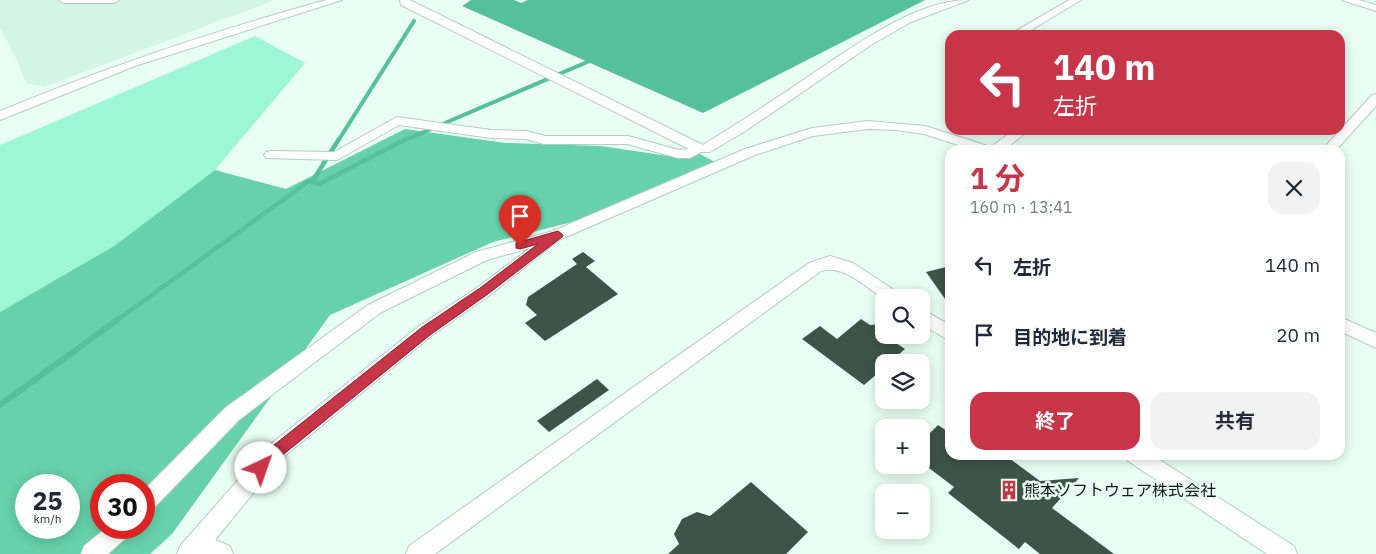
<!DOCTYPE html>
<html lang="ja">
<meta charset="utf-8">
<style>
:root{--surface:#fff;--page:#f2f2f3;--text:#1f2937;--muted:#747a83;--accent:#c63548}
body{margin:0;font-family:"IBM Plex Sans","Noto Sans JP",sans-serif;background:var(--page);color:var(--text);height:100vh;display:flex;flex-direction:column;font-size:19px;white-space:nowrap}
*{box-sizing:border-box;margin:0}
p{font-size:16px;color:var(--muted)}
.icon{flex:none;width:28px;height:28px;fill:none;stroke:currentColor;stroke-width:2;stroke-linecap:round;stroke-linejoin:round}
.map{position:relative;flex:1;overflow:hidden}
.details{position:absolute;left:945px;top:145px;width:400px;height:315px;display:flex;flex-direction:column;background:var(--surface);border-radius:15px;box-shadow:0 2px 12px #0003}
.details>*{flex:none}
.banner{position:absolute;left:945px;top:30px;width:400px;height:105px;border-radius:15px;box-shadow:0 2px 12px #0003;background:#c63548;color:#fff;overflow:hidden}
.fabs{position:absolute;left:875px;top:289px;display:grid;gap:10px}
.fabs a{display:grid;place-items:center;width:55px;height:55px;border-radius:10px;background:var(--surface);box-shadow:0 2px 12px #0003;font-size:25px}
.speed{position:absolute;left:15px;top:474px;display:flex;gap:10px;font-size:25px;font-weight:700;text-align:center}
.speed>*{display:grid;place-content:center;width:65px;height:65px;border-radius:50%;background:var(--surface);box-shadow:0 2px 12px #0003;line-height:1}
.speed small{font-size:12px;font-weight:400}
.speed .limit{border:8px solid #d22;background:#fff;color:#111}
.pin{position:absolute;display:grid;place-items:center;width:42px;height:42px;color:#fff;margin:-51px -21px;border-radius:50% 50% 50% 0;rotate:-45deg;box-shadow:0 0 5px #0007}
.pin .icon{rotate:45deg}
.me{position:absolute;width:55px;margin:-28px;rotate:42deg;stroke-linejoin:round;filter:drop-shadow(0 0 4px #0008)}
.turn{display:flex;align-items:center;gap:18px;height:105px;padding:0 25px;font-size:22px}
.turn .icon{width:65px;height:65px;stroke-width:2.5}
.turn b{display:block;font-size:35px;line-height:42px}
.round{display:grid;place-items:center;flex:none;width:52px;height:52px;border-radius:15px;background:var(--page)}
.head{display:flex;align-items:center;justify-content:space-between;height:85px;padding:0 25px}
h1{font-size:30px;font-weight:700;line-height:38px;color:var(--accent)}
.cta{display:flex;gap:10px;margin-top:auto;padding:10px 25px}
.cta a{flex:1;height:58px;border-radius:15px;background:var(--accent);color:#fff;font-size:20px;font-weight:700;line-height:58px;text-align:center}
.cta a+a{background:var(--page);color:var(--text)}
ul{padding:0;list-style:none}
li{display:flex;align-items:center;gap:15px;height:70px;padding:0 25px}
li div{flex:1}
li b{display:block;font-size:19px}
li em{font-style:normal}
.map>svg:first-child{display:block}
.built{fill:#d2f5e7}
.green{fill:#9df6d4}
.forest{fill:#66d1ac;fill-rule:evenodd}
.water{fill:#55c09c}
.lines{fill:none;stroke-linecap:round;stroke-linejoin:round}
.stream-far2{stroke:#55c09c;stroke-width:4}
.stream-far1{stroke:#55c09c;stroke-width:4.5}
.stream{stroke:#55c09c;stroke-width:6}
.building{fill:#3e544b}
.minor-casing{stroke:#b3cdc2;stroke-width:2}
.minor{fill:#fff;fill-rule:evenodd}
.route{fill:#c63548;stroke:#81222f}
.labels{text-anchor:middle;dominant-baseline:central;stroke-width:5;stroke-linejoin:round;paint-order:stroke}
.near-poi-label{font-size:16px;fill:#101a16;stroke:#e9fef5;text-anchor:start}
</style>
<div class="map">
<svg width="1376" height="554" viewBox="0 0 1376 554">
<rect width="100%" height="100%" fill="#e9fef5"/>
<polygon class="built" points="0,0 275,0 44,87 26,83 17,60 0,28"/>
<polygon class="green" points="255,36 305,63 215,170 114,246 0,312 0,145"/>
<path class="forest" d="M405 129 506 143 601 146 688 159 698 153 717 163 572 222 493 242 330 315 172 534 150 554H0V312L114 246 215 170 286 189ZM26 485H69V528H26ZM101 485H144V528H101Z"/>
<polygon class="water" points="471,0 514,0 521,3 528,0 925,0 703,113 462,6"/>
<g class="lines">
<g class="stream-far2">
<polyline points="338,141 414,21"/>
<polyline points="403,141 592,60"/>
</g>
<g class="stream-far1">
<polyline points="310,181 319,184 406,139"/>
<polyline points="116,321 309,181 312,182 339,139"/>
</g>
<polyline class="stream" points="0,405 117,320"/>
</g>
<g class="building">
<polygon points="583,252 595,261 586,267 618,294 545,341 525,323 537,315 526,305 528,297 577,264 572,259"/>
<polygon points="950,266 950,306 926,272"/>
<polygon points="861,319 870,325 884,324 884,335 905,349 890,362 884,362 884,368 864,385 802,339 820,326 837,339"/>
<polygon points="597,379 609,390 549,432 537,421"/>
<polygon points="938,425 950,433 950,455 1005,455 1040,481 1079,478 1052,508 1114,554 1040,554 1025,542 1019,549 948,493 954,487 921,462 921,442"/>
<polygon points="751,482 808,532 786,554 668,554 679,544 674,534 682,519 697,512 710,516"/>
</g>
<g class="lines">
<defs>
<g id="minor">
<polygon points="59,0 119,0 114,3 64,3"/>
<path d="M326 0H342L135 66 0 120V111C107 67 214 31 326 0Z"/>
<path d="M400 0H410L703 145C739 123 774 100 809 76 853 47 915 0 969 0L911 22 871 45 747 130 710 152H701L690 158H678L627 144H544L526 139 491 138 399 125 337 160 266 158 264 155 266 152 271 151 334 152 397 117 491 130 527 131 545 136H628L679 150 689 149 401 5Z"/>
<polygon points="1069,0 1081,0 1023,35 1009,35"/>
<polygon points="1342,0 1359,0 1376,5 1376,11"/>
<polygon points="1376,94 1376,106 1336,150 1322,150 1372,95"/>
<polygon points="868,121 925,126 991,147 1014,130 1029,130 1004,150 974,150 924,134 896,130 868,129 813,136 755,155 559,240 490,295 431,336 281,459 215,540 230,546 233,554 177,554 180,546 267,447 419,326 478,287 530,248 487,260 380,313 239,420 151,511 144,514 144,490 225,408 368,305 476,252 553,231 745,149 812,128"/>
<path d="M830 256 853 263 900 294 902 298H884V299C866 287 843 264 821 271L435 554H406L409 546 809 263Z"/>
<polygon points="921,309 950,325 950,341 921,324"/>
<polygon points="1340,317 1376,333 1376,348 1340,331"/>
<polygon points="1125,455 1152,455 1294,546 1297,554 1267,554 1128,461"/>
<polygon points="106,528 132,528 129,535 108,554 81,554 84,546"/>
</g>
</defs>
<use href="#minor" class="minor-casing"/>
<use href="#minor" class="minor"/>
</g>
<polygon class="route" points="558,231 563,235 562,237 488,294 430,335 279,458 266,473 261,475 256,473 254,468 269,449 421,328 480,288 538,244 520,249 516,248 516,243"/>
<defs>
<symbol id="building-bare" viewBox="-9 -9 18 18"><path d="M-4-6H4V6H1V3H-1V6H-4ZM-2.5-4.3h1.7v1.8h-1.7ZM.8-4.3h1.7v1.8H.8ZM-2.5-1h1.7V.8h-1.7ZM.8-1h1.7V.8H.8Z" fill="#c63548" stroke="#e9fef5" stroke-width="2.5" paint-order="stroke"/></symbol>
</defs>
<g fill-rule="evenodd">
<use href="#building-bare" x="995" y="476" width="28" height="28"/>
</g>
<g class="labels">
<g class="near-poi-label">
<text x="1024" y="490">熊本ソフトウェア株式会社</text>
</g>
</g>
</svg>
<div class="fabs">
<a><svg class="icon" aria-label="search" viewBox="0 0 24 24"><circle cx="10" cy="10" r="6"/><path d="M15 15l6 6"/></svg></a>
<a><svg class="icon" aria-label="layers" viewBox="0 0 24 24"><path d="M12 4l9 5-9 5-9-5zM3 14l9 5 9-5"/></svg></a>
<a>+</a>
<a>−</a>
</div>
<div class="speed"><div>25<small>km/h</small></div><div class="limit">30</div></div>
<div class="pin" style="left:520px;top:246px;background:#d93025"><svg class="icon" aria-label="arrive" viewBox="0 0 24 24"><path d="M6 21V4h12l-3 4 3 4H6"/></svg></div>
<svg class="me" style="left:261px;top:468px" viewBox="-20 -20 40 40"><circle r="19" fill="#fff"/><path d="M0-13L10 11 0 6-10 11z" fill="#c63548"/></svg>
<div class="banner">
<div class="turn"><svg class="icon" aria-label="left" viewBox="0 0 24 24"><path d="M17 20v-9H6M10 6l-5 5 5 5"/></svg><div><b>140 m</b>左折</div></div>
</div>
<section class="details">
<div class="head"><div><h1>1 分</h1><p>160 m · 13:41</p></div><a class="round"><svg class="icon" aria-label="close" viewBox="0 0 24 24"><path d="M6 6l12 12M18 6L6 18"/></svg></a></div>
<ul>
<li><svg class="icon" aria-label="left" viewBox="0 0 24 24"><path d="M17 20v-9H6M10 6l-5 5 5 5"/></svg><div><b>左折</b></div><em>140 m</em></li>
<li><svg class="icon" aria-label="arrive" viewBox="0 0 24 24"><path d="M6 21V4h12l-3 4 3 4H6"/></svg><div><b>目的地に到着</b></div><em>20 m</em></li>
</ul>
<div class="cta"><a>終了</a><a>共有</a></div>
</section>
</div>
